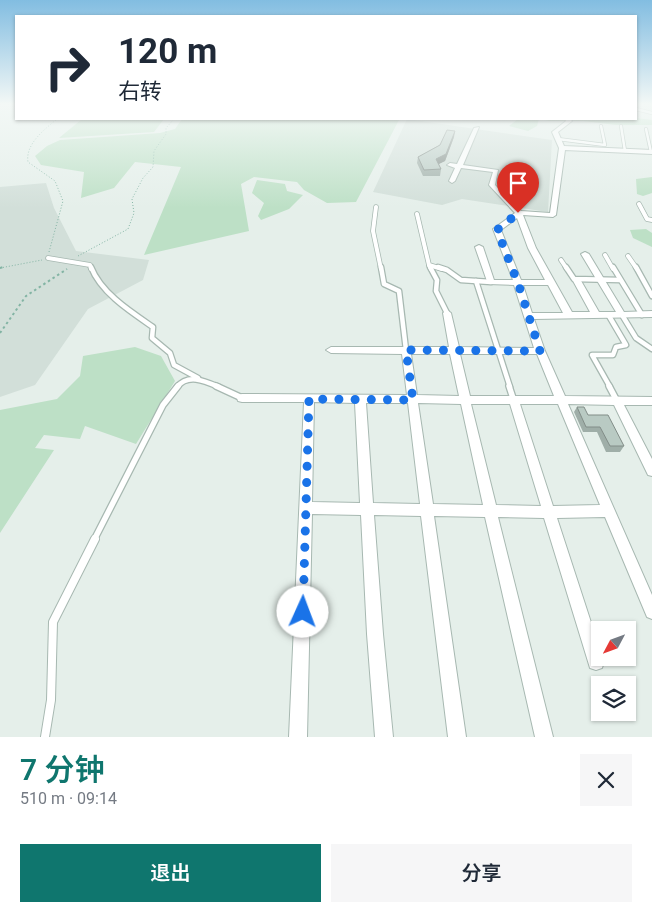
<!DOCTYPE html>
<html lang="zh">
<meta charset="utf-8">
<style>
:root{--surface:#fff;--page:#f6f6f7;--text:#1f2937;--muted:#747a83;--accent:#0f766e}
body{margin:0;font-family:Roboto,"Noto Sans SC",sans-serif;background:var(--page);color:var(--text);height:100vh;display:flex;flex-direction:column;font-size:19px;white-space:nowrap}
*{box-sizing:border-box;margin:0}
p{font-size:16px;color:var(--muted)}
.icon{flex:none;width:28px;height:28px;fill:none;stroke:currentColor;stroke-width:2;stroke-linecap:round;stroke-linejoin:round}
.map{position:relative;height:737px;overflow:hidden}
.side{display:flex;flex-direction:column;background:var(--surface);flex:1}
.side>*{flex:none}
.guide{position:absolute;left:15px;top:15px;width:622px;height:105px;border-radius:0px;box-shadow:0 1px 4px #0004;background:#fff;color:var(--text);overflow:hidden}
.needle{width:32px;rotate:229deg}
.tools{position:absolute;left:591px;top:621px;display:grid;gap:10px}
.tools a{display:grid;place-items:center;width:45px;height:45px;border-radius:0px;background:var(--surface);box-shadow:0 1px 4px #0004;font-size:25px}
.pin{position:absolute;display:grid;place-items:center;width:42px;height:42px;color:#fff;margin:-51px -21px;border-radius:50% 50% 50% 0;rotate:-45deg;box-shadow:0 0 5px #0007}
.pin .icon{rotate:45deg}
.me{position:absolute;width:55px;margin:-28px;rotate:2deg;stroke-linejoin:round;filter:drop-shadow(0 0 4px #0008)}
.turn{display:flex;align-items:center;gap:18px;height:105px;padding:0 20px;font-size:22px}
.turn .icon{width:65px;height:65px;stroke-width:2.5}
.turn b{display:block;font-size:35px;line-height:42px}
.round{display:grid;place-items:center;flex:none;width:52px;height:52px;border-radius:0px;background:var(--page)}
.overview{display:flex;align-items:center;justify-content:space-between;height:85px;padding:0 20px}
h1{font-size:30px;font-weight:600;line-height:38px;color:var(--accent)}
.cta{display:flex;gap:10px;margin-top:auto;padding:10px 20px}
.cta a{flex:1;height:58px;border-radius:0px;background:var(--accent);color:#fff;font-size:20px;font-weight:600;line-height:58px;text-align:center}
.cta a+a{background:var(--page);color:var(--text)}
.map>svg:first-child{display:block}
.built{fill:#d2dfd9}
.green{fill:#bde0c6}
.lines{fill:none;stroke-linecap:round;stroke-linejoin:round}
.service-far4-casing{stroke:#a7b8b1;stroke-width:4}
.service-far3-casing{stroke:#a7b8b1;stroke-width:5.5}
.service-far2-casing{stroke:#a7b8b1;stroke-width:7}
.service-far1-casing{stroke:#a7b8b1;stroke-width:8}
.service-casing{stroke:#a7b8b1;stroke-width:10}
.minor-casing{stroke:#a7b8b1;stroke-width:2}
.path-far1{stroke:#83b4a4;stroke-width:1;stroke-dasharray:1 2;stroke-linecap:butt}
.path{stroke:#83b4a4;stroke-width:2;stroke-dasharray:2.5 3;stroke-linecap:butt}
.service-far4{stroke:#fff;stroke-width:2.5}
.service-far3{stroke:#fff;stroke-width:4}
.service-far2{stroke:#fff;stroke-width:4.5}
.service-far1{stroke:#fff;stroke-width:5.5}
.service{stroke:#fff;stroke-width:8}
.minor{fill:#fff;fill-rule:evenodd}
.wall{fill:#9faea8}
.shaded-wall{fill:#828d88}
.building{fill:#b9cac3;stroke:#828d88}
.route{stroke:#1a73e8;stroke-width:9;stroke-dasharray:0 16.2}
</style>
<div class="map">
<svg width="652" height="737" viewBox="0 0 652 737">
<rect width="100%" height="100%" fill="#e5efea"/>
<g class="built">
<polygon points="407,119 552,140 548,212 462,199 442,205 373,192"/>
<polygon points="46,183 54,208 76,251 149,260 143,280 88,309 35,385 0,397 0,187"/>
</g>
<g class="green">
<polygon points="636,118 652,120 652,125 616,125 583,121 550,121 539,119 537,126 528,131 509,126 518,119 607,120"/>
<polygon points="82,119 164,119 154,132 59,138"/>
<polygon points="182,119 389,119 399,120 356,202 327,203 304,190 297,182 254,177 241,184 249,231 144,255 181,167 135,162 114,188 81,198 84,172 41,165 35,156 47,146 60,140 160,133 175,129"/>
<polygon points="652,177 652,193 643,196 637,194 636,179"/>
<polygon points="257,180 285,184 287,191 303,195 289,209 261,220 258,216 264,203 252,193"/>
<polygon points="646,229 652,233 652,247 633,238 630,230"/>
<polygon points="135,347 161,356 175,381 136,444 85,426 80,439 44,435 35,448 54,450 0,533 0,410 57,399 80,376 83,356"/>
</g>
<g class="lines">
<defs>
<g id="service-far4">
<polyline points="636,109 652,113"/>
<polyline points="621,126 625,151"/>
<polyline points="646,129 651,152"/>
<polyline points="558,139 605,145 601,126"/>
</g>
<g id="service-far3">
<polyline points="639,204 647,219 652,220"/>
<polyline points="376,207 373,231 381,269"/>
<polyline points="417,214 429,265 442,269"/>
<polyline points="605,255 613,269"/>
<polyline points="628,256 637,269"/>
<polyline points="48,258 90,265 91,269"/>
<polyline points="561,260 567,269"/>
<polyline points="429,265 431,269"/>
</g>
<g id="service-far2">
<path d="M91 267C101 293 131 312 153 327L152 338 170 353 174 365 198 378"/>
<polyline points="381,267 384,284 399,291 406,350"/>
<polyline points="430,267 437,280 436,291 447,313"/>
<polyline points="438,267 447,270 461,280 491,282"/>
<polyline points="566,267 574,279 620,280"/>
<polyline points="613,267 642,315"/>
<polyline points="636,267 652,296"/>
<polyline points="476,281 510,387"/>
<polyline points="622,315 636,338 652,349"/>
<polyline points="609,316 626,345 616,347 613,355 592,355 610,387"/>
<path d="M177 387C188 373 205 381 219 387"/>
</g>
<g id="service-far1">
<polyline points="216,386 242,398"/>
<polyline points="509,386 514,401"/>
<polyline points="609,386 617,401"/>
<polyline points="94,540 163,405 178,386"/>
</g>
<polyline id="service" points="45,737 51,700 53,622 95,539"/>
<path id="minor" d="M565 119H570L572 121 558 132 564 146 652 150V154L565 150 556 215 553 217 523 215 536 248 572 312H590L572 279 576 277 580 279 599 312H616L581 254 585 252 589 254 624 312 652 311V317L534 319 545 351 565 396 652 397V405H624L652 459V476L648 475 614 405 568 404 652 595V619L647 617 605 517 557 518 600 650V658H602L604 662 602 668 596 670 590 668 544 518 498 517 553 737H535L485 517 434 516 466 737H448L421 516 374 515 383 634 393 737H375L367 634 361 515 312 514 307 737H289L304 402H242L238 401 237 398 238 395 242 394 407 395 402 354 331 353 326 350 331 347H449L443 313 447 310 451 313 459 347 534 348 514 285 488 284 475 247 479 245 483 247 494 280H513L493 229 515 213 489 185 493 172 461 168 455 181 452 183 449 181 455 168 447 165 450 163 457 164 474 128 479 127 463 165 498 170 495 185 521 211 550 213 559 148 552 132 566 121ZM517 218 528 248 545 280H521L501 230ZM523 285H548L563 313H532ZM411 354H450L459 396 417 395ZM460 354H537L554 396H470ZM314 402 355 403 360 503 312 502ZM366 403H408L420 504 373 503ZM418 403 461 404 483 505 433 504ZM471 404H510L541 506 496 505ZM520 404H558L600 505 553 506Z"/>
</defs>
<use href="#service-far4" class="service-far4-casing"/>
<use href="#service-far3" class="service-far3-casing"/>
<use href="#service-far2" class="service-far2-casing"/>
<use href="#service-far1" class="service-far1-casing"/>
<use href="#service" class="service-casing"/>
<use href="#minor" class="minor-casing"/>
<g class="path-far1">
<path d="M49 252 63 201 55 181 28 162C25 144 45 129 57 119"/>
<polyline points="78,256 128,229 134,213 132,199 143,178 153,167 154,151 166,134 166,128 174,119"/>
<polyline points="0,268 42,260"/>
</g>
<g class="path">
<polyline points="0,268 3,267"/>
<polyline points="0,333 26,296 67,269"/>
</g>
<use href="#service-far4" class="service-far4"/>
<use href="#service-far3" class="service-far3"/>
<use href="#service-far2" class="service-far2"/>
<use href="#service-far1" class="service-far1"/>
<use href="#service" class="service"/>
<use href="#minor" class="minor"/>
</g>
<g class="wall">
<polygon points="454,137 445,161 438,164 441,169 440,176 423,176 417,163 418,157"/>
<polygon points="577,407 588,415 624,446 620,452 606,452 597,432 583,432 574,412"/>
</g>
<polygon class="shaded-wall" points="455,131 454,137 445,161 435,166 436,159"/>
<g class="building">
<polygon points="447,130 455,131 446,154 436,159 441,169 424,170 418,157 440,145"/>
<polygon points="577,407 584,407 588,415 608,415 624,446 610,446 600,427 586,427"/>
</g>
<linearGradient id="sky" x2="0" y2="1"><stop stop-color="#82bde1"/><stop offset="0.5" stop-color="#f3f8f6"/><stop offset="1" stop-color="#f3f8f6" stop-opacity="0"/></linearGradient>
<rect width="652" height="208" fill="url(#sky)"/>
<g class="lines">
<polyline class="route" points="303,612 309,399 413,400 406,350 540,351 518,283 497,230 518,213"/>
</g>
</svg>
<div class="tools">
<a><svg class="needle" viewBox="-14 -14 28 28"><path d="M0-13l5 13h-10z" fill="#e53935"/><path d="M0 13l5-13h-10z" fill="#747a83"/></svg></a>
<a><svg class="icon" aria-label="layers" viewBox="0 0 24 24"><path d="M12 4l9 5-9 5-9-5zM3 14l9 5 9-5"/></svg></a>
</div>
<div class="pin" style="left:518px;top:213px;background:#d93025"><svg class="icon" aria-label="arrive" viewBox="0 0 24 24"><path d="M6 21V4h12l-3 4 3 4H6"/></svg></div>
<svg class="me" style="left:303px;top:612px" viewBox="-20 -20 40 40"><circle r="19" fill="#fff"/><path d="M0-13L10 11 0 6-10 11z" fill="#1a73e8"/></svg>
<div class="guide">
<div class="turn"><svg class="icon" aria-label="right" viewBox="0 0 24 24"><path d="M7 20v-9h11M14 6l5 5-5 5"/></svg><div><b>120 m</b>右转</div></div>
</div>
</div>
<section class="side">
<div class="overview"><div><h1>7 分钟</h1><p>510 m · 09:14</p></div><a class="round"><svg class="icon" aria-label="close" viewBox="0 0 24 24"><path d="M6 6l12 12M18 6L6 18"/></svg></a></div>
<div class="cta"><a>退出</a><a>分享</a></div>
</section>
